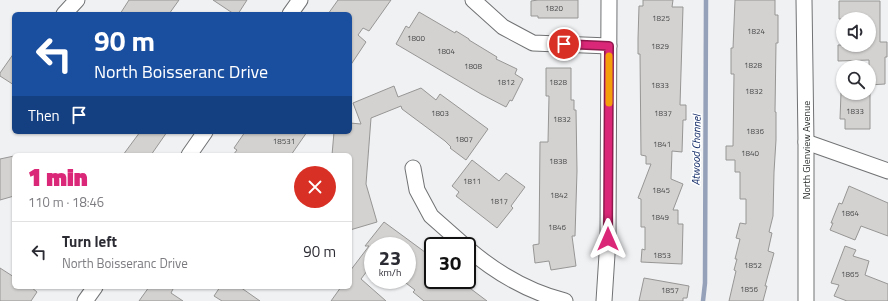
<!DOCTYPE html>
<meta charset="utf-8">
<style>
:root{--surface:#fff;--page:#f2f2f3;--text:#2b2b33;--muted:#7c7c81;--line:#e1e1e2;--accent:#db2777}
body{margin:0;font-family:"Titillium Web",sans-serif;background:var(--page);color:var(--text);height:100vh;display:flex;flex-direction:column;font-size:15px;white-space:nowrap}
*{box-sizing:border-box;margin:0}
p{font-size:13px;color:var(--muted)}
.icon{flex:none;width:22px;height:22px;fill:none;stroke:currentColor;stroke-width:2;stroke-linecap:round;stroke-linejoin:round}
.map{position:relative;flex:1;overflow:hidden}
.drawer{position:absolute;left:12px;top:153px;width:340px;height:136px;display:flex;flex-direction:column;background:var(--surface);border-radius:6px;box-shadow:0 1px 3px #0004}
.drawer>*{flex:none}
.hud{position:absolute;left:12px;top:12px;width:340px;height:122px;border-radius:6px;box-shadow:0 1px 3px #0004;background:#1a4fa0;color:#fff;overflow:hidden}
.fabs{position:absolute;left:836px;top:12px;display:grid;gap:8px}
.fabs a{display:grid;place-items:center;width:40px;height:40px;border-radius:50%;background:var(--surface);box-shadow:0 1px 3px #0004;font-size:20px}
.speed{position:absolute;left:364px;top:237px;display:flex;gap:8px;font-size:20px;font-weight:700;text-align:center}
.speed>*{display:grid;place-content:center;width:52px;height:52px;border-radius:50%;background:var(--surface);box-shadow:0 1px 3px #0004;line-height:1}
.speed small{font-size:10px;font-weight:400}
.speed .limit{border:2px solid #111;border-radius:6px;background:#fff;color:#111}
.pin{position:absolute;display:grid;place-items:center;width:34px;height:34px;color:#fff;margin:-17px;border:2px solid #fff;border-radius:50%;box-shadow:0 1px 4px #0007}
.me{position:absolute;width:44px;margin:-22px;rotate:0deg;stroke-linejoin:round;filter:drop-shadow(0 0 3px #0008)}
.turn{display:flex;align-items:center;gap:14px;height:84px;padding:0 16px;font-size:18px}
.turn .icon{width:52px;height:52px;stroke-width:2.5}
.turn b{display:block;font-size:28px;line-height:34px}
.then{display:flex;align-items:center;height:38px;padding:0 16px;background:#0003;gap:8px;font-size:15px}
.round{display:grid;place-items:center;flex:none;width:42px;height:42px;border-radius:21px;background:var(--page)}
.overview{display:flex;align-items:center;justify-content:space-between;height:68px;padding:0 16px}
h1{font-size:24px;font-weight:800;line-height:30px;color:var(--accent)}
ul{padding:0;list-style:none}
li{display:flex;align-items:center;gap:12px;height:60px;padding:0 16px;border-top:1px solid var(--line)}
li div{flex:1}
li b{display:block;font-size:15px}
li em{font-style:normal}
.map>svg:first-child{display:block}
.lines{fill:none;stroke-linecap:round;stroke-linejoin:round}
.stream{stroke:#95a1b9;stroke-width:4.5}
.building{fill:#d3d2d1;stroke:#979695}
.minor-casing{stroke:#707273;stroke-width:17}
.minor{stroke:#fff;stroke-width:15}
.route-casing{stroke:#8e194d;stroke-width:10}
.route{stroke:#db2777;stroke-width:7}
.slow{stroke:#f59e0b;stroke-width:7}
.labels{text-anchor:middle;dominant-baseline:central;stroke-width:3;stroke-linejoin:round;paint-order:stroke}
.number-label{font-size:8px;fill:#4b4c4c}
.street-label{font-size:10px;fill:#1e1f1f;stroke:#feffff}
.water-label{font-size:11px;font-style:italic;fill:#0b2462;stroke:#feffff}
</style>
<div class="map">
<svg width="888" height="301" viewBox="0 0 888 301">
<rect width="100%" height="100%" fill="#f0f1f3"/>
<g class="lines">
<polyline class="stream" points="703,301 705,283 706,0"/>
</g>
<g class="building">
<polygon points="129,0 179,0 169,14 120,14"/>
<polygon points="213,0 247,0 238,14 234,14"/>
<polygon points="338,0 391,0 369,31 363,28 358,35 366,42 350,66 350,14 328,14"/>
<polygon points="538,0 578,0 578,18 538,18 538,16 531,16 531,1"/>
<polygon points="643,0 673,0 672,7 683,7 680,105 686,105 686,120 683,120 682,152 672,151 671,179 683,184 673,210 678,210 678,224 683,224 682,264 641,262 642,249 645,250 645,227 641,227 641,199 638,198 651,164 646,164 646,156 641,155 640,54 638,54 638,39 639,6 643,6"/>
<polygon points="735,0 775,0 775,15 778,15 778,43 776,43 775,112 776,112 776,140 774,172 773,216 769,232 772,233 768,251 774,253 765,286 767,286 763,301 729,301 736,271 734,270 737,259 735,259 740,239 736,238 740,223 746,224 746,199 740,199 740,172 735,172 735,160 726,160 726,146 733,146 734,74 731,74 731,48 733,48"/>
<polygon points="839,1 880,1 880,42 887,42 887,57 885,57 885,84 869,85 869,60 838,61 838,45 869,45 869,19 839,19"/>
<polygon points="419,12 455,33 456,31 469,39 469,40 497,57 496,59 517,69 515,74 523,79 512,101 510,100 506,107 481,94 396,44 406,26 409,28"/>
<polygon points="14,53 14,85 0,76 0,73"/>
<polygon points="546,68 571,68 571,100 574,100 574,110 576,110 577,171 575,236 572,236 576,266 551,270 549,261 535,263 533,245 539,244 540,142 548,142 549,96 546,96"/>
<polygon points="394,86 398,97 421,88 436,100 440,94 488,129 466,160 450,148 451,147 445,141 402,109 401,106 371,118 366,184 377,222 350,230 350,155 332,155 334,132 350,132 350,123 361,124 353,103"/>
<polygon points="841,93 870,93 870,129 845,129 845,119 840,119"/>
<polygon points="140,132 167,132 151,155 123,155"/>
<polygon points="245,132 307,132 291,155 233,155 237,150 234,148"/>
<polygon points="14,156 14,196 0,200 0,159"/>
<polygon points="472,160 499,181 506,173 525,187 511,206 513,208 497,228 456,196 459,192 452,186"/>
<polygon points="849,186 888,203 888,236 861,226 855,240 830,230 833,223 831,223 839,203 842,204"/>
<polygon points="384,222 433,258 433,280 459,280 487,301 424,301 413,292 415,290 402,280 407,280 407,246 373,246 373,263 361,279 386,301 331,301 341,287 350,287 350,271 369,246 365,246"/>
<polygon points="845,246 856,250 853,256 869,261 865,275 888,284 888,301 847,301 834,296 839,285 831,283"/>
<polygon points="0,268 14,277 14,287 31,287 37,292 31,301 0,301"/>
<polygon points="644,278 689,286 687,298 683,298 683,301 639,301"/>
<polygon points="149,287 174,287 171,293 183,301 139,301"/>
<polygon points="220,287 240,287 260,301 222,301 214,296"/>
</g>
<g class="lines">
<defs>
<g id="minor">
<polyline points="473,0 503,27 533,43 609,46"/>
<polyline points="804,0 806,142 806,301"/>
<polyline points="64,14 77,0"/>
<polyline points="290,14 300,0"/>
<polyline points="806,142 888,171"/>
<polyline points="189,155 205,132"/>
<polyline points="413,168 417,190 431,216 465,246"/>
<path d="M467 248C495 272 529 292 565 301"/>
<polyline points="85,301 95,287"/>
<polyline points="604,301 608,239 609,0"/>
</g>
</defs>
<use href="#minor" class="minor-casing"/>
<use href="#minor" class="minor"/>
</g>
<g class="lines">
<defs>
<polyline id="route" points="564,44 609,46 608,239"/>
</defs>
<use href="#route" class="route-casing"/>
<use href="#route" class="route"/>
<polyline class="slow" points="609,103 609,56"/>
</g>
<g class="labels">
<g class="number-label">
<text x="554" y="8">1820</text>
<text x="661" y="18">1825</text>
<text x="756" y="31">1824</text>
<text x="416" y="38">1800</text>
<text x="660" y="46">1829</text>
<text x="446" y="51">1804</text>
<text x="753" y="65">1828</text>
<text x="473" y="66">1808</text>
<text x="506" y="82">1812</text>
<text x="558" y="82">1828</text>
<text x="660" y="85">1833</text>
<text x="754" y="91">1832</text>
<text x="855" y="111">1833</text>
<text x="440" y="113">1803</text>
<text x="663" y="113">1837</text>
<text x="562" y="119">1832</text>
<text x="755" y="131">1836</text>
<text x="464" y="139">1807</text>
<text x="284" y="141">18531</text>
<text x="662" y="144">1841</text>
<text x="750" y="153">1840</text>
<text x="558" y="161">1838</text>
<text x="472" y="181">1811</text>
<text x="661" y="190">1845</text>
<text x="559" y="195">1842</text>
<text x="499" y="201">1817</text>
<text x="850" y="213">1864</text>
<text x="660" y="217">1849</text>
<text x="557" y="227">1846</text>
<text x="662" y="255">1853</text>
<text x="753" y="265">1852</text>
<text x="850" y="274">1865</text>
<text x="749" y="289">1856</text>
<text x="670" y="290">1857</text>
</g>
<g class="street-label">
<text transform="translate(806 150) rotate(-90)">North Glenview Avenue</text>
</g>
<g class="water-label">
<text transform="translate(696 150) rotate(-89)">Atwood Channel</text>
</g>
</g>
</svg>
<div class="fabs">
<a><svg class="icon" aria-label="sound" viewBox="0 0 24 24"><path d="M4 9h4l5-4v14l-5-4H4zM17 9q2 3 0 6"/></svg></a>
<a><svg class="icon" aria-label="search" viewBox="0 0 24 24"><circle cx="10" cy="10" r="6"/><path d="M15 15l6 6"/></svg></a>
</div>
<div class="speed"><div>23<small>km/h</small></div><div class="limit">30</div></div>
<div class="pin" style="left:564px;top:44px;background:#d93025"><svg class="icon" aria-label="arrive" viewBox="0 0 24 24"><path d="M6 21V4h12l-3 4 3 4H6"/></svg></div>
<svg class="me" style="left:608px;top:239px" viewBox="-20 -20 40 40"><path d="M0-17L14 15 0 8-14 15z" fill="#db2777" stroke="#fff" stroke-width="4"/></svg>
<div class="hud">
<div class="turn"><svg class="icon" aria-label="left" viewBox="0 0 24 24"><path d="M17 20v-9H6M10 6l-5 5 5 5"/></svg><div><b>90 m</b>North Boisseranc Drive</div></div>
<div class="then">Then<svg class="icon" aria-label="arrive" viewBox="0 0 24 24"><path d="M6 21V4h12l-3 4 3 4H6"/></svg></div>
</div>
<section class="drawer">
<div class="overview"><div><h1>1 min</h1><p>110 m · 18:46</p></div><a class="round" style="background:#d93025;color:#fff"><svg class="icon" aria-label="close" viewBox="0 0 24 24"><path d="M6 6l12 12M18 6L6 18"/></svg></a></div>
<ul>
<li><svg class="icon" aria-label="left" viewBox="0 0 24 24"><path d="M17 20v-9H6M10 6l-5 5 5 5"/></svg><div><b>Turn left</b><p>North Boisseranc Drive</p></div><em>90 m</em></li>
</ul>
</section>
</div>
